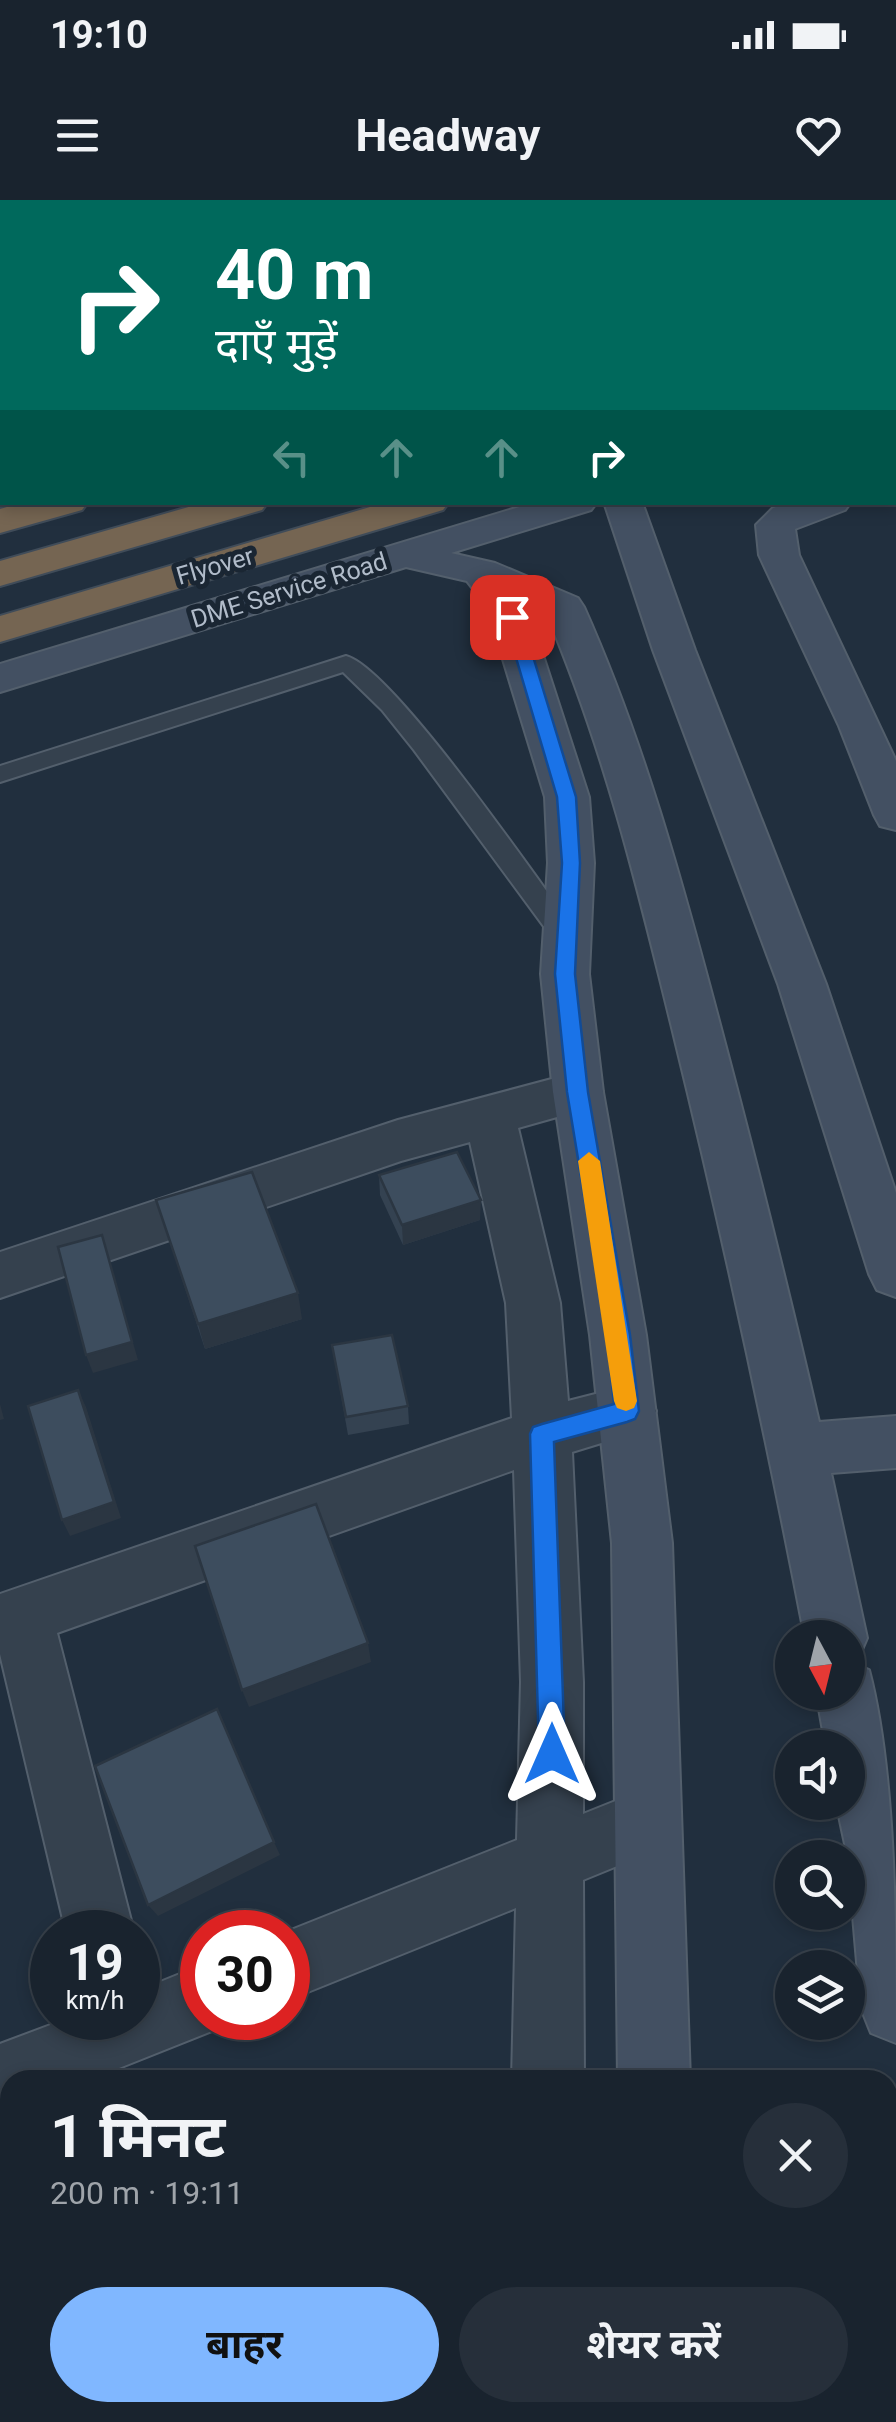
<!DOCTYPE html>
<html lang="hi">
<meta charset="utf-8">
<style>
:root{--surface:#19232e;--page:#262f3a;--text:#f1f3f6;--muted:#9fa4aa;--line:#37404a;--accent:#80b7ff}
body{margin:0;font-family:Roboto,"Noto Sans Devanagari",sans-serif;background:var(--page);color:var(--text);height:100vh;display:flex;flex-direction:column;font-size:38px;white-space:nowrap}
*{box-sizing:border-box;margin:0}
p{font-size:32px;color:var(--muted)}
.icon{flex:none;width:55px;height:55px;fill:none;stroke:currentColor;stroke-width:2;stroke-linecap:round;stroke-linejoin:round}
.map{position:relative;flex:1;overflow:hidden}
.side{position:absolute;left:0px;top:1870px;width:898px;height:352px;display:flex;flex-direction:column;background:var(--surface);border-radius:30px 30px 0 0;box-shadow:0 5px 15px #0003,0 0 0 2px var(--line)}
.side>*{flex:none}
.top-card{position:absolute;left:0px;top:0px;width:898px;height:305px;box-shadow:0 5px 15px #0003,0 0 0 2px var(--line);background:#00695c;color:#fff;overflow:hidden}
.needle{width:65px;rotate:173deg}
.controls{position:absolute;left:775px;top:1420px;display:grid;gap:20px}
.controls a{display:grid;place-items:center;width:90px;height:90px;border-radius:50%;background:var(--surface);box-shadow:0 5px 15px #0003,0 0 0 2px var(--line);font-size:50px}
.speed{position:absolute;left:30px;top:1710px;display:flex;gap:20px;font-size:50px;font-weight:700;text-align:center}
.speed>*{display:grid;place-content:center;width:130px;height:130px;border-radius:50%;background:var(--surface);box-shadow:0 5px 15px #0003,0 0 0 2px var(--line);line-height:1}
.speed small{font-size:25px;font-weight:400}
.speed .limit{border:15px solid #d22;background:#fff;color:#111}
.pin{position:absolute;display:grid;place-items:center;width:85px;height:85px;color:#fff;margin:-42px;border-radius:20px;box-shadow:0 5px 15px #0006}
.me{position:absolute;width:110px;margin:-55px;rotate:0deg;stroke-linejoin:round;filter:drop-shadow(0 0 8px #0008)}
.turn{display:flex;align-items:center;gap:35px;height:210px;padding:0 50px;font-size:45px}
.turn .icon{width:130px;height:130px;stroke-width:2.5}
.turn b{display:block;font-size:70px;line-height:85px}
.lanes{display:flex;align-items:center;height:95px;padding:0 50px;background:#0003;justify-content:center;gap:50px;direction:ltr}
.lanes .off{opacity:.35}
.round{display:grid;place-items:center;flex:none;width:105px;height:105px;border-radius:52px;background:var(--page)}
.headline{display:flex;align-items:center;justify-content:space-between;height:170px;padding:0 50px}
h1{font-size:60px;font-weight:700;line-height:75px}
.button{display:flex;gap:20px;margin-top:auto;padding:20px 50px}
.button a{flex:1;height:115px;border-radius:60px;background:var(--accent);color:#111;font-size:40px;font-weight:700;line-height:115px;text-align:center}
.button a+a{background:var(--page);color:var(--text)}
.status{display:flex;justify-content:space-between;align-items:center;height:70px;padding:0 50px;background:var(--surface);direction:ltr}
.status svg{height:28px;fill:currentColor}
header{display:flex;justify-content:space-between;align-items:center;height:130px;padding:0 50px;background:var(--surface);font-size:45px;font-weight:700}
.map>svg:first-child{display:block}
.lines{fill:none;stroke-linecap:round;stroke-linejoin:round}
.lane-casing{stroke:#535f6c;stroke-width:4}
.street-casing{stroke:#535f6c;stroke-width:4}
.secondary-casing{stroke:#535f6c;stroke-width:4}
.highway-casing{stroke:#404c59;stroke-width:4}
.lane{fill:#35414e;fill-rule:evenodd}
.street{fill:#35414e;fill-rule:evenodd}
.secondary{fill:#435062;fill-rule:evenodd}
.highway{fill:#756552;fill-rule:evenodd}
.wall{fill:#344251}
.shaded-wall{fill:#2b3642}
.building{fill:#3d4d5e;stroke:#2b3642;stroke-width:2.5}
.route{fill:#1a73e8;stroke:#114b97;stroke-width:2.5}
.slow{fill:#f59e0b}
.labels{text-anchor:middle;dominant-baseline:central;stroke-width:10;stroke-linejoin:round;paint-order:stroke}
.far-street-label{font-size:25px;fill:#b1bcca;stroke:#1a2633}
</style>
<div class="status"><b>19:10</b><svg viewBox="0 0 49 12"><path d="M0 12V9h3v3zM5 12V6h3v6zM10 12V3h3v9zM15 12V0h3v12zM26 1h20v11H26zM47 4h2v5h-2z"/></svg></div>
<header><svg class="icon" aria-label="menu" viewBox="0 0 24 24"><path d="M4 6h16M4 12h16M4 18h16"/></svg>Headway<svg class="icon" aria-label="heart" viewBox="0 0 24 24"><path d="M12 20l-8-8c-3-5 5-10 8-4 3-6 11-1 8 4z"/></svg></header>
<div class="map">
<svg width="896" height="2222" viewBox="0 0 896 2222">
<rect width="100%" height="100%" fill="#212f3e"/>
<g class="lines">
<defs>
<path id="lane" d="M346 456C393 468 540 684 577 733L581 740 577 747H559L414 550 382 510 343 472 0 582V566Z"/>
<g id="street">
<polygon points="2,18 2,38 0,39 0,19"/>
<polygon points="2,179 2,201 0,202 0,180"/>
<polygon points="578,872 596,878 603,892 596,906 518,928 560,1103 568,1201 627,1186 647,1193 656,1211 647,1229 572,1252 583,1482 583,1614 648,1588 671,1598 681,1621 671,1644 583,1680 584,1880 512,1880 516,1708 288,1800 286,1732 517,1640 521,1482 514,1270 57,1433 134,1732 66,1732 0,1454 0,1394 512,1218 506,1103 470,942 401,961 0,1098 0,1052 398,920"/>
<polygon points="202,1765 202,1818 230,1818 227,1825 89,1880 10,1880 10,1912 0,1916 0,1844 69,1818 138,1818 138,1791"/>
<rect x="511" y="2212" width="78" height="10"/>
</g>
<g id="secondary">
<polygon points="896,190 896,213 895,213 895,190"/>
<rect x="895" y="272" width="1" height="22"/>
<path d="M536 302H597L591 310 451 353 495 363 578 398 584 407C643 539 681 678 718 817 754 952 788 1087 819 1222L896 1216V1268L831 1273 867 1438 858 1459 850 1462 869 1470C896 1572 896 1731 896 1843L871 1833 861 1808 848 1658 836 1602H848V1548H826L816 1492H848V1438H805C766 1236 723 1036 674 836 639 693 605 551 547 415L527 406 589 597 594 663 589 774 603 892 646 1135 672 1343 690 1880H618L612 1343 590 1135 553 892 541 774 548 663 545 597 487 407 467 381 406 367 0 492V464Z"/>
<polygon points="604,302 642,302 695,450 826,784 896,993 896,1097 877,1090 869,1074 778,784 653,450"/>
<polygon points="791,302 851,302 845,310 795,329 799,355 896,561 896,630 880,626 874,615 839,526 759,355 756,325 773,308"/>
<rect x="623" y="2212" width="78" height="10"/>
</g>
<g id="highway">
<rect x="895" y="24" width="1" height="20"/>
<rect x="895" y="66" width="1" height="20"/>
<polygon points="896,106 896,127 895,127 895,106"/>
<rect x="895" y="154" width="1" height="22"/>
<polygon points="24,302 88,302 82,310 0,333 0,309"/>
<polygon points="206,302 268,302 262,310 0,386 0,361"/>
<polygon points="387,302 449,302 443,310 0,442 0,416"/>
</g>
</defs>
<use href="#lane" class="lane-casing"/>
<use href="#street" class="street-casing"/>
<use href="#secondary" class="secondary-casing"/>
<use href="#highway" class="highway-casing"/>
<use href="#lane" class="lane"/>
<use href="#street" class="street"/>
<use href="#secondary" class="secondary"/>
<use href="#highway" class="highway"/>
</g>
<g class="wall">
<polygon points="379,975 480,1020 403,1045 380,995"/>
<polygon points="156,1000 302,1119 205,1149"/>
<polygon points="332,1145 408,1206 409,1224 348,1235"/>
</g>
<g class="shaded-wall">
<polygon points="176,0 194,0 194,2 167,2"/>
<rect x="246" y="0" width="39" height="2"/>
<polygon points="481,1000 480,1020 403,1045 402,1025"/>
<polygon points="102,1035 138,1160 93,1173 86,1155"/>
<polygon points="298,1093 302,1119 205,1149 198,1124"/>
<polygon points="78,1190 86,1207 121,1318 70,1336 62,1320"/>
<polygon points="0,1204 4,1219 0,1220"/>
<polygon points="368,1443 371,1462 249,1507 242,1490"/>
<polygon points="274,1642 280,1655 158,1716 148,1705"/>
<polygon points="114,2212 124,2212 126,2222 116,2222"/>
</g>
<g class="building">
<polygon points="134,0 176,0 167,2 137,2"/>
<polygon points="457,952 481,1000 402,1025 379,975"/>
<polygon points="252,972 298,1093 198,1124 156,1000"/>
<polygon points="102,1035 132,1142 86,1155 58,1047"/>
<polygon points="392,1135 408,1206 346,1217 332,1145"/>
<polygon points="78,1190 114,1302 62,1320 28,1206"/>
<polygon points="316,1304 368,1443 242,1490 195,1346"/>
<polygon points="217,1509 274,1642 148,1705 95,1566"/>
<polygon points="10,2163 10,2212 114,2212 116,2222 0,2222 0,2167"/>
</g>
<polygon class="route" points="512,412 521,417 576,597 580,663 575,774 588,892 630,1135 639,1211 635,1219 627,1222 554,1242 565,1554 561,1563 552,1567 543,1563 539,1554 530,1234 533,1227 542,1224 614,1204 607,1135 567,892 555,774 562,663 557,597 504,417"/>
<polygon class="slow" points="589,952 600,961 637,1201 634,1208 626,1211 617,1208 614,1201 578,961"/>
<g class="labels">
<g class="far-street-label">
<text transform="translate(215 366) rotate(-16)">Flyover</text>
<text transform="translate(289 390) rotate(-17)">DME Service Road</text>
</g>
</g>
</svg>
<div class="controls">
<a><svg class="needle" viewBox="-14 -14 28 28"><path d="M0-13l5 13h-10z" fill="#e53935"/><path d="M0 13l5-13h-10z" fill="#9fa4aa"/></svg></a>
<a><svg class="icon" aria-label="sound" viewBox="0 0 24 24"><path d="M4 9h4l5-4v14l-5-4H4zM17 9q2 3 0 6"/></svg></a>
<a><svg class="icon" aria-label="search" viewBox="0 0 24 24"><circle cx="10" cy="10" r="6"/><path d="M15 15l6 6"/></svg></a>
<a><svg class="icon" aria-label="layers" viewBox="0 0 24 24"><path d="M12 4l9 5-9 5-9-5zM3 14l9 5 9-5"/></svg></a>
</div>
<div class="speed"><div>19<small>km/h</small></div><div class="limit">30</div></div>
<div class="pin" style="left:512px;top:417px;background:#d93025"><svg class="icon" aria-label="arrive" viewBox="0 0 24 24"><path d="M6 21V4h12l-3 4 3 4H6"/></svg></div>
<svg class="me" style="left:552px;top:1554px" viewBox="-20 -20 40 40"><path d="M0-17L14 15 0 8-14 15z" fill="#1a73e8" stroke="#fff" stroke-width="4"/></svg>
<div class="top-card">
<div class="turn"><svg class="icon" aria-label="right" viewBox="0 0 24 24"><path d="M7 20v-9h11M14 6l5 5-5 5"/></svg><div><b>40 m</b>दाएँ मुड़ें</div></div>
<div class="lanes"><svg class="icon off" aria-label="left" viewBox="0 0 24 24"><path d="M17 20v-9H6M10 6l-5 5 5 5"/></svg><svg class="icon off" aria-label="ahead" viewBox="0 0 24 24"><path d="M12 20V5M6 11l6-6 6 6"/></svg><svg class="icon off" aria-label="ahead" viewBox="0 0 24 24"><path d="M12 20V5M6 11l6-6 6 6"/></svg><svg class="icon" aria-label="right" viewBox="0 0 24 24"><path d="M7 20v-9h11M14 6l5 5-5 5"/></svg></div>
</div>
<section class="side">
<div class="headline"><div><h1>1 मिनट</h1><p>200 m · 19:11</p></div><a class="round"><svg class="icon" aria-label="close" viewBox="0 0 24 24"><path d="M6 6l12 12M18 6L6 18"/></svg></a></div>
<div class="button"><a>बाहर</a><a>शेयर करें</a></div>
</section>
</div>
